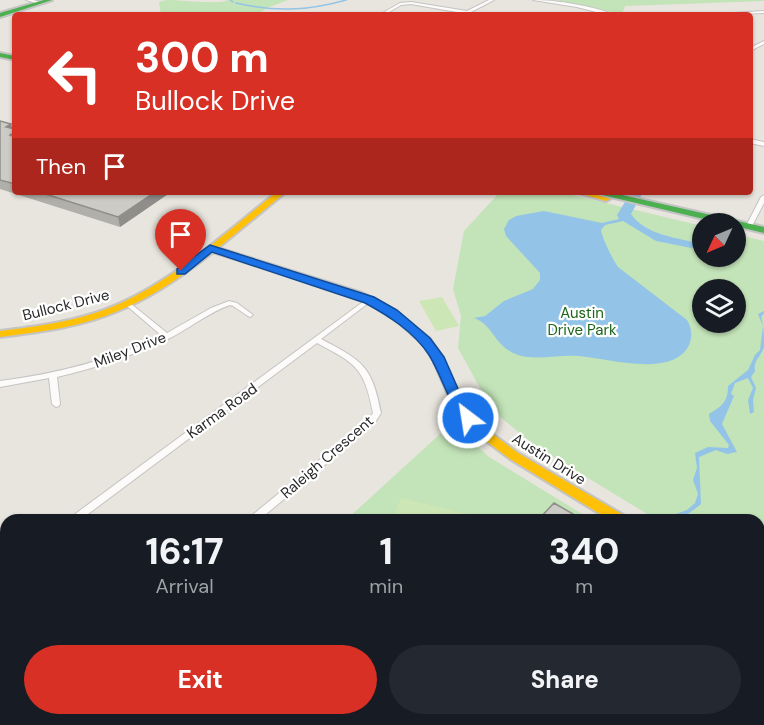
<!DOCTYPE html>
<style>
:root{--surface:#171b24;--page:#242831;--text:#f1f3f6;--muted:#9ea1a6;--accent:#d93025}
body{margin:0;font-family:"DM Sans",sans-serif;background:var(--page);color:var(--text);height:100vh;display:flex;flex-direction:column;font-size:22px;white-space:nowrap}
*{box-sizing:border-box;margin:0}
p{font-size:20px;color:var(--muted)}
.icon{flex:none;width:33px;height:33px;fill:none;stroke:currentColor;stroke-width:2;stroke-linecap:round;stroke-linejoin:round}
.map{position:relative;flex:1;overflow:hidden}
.panel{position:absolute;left:0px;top:514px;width:765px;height:212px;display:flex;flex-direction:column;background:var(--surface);border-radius:18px 18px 0 0;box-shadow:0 2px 4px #0004}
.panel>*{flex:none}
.top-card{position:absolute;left:12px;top:12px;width:741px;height:183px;border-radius:6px;box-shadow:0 2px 4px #0004;background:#d93025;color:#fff;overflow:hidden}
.needle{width:39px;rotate:226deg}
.buttons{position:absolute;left:692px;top:213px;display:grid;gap:12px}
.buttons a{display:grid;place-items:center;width:54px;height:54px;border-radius:50%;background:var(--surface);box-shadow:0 2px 4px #0004;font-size:30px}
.pin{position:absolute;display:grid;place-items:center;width:51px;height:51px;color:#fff;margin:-62px -26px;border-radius:50% 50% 50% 0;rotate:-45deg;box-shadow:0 0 6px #0007}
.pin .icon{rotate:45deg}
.me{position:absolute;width:66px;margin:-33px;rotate:329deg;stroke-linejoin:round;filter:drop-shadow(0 0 4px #0008)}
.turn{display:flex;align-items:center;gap:21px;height:126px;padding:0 24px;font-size:27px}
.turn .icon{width:78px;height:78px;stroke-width:2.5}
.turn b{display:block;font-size:42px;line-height:51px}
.then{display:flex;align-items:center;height:57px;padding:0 24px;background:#0003;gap:12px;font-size:22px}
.eta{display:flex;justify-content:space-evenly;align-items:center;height:102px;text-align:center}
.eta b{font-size:36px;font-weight:800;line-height:42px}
.primary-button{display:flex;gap:12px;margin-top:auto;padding:12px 24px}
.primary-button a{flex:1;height:69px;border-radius:36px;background:var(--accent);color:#fff;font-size:24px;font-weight:800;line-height:69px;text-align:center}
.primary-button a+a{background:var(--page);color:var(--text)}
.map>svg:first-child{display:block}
.green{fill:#c3e3b8;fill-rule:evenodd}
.pitch{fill:#cce7b5}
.water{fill:#93c4e8}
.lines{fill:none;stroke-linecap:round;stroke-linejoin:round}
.stream{stroke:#93c4e8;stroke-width:1.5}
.street-casing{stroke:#c5c4c4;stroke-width:2}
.fast-casing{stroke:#c5c4c4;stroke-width:4}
.slow-casing{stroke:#c5c4c4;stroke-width:4}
.street{fill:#fcfbfa;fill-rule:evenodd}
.fast{fill:#4caf50;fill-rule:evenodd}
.slow{fill:#ffc107;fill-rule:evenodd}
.wall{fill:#b0afa9}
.shaded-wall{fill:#908e8a}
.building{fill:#cdcbc5;stroke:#908e8a;stroke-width:1.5}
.route{fill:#1a73e8;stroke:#114b97;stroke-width:1.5}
.labels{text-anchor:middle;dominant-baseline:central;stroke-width:4.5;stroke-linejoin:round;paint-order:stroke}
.street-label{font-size:15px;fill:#292929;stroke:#fff}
.park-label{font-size:15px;fill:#1d651a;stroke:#fff}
</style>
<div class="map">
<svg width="764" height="725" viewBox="0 0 764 725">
<rect width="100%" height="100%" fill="#e8e5de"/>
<g class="green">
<path d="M167 0C180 0 220 5 228 0H288L267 8 257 15H161L159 2Z"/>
<polygon points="556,0 764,0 764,1 625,6 622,14"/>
<path d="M500 192H560L702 226V256H735V234L764 241V592L759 588V520H657L534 445 492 410 458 348 461 316 453 289 464 231ZM702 290H735V322H702Z"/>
<polygon points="452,423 489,457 592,520 346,520"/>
<polygon points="329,720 672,720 672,725 335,725"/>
</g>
<g class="pitch">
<polygon points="442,297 459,326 436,331 419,301"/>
<polygon points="401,498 492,520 392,520"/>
</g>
<g class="water">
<path d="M631 192H643L631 214C645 235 678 238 702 244V250L656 241 623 221 605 225 601 230C602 238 613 260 618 267L687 320C692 328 693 338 688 347 670 378 607 358 578 356 558 354 538 361 518 355 493 346 495 326 474 318L485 316 504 301 533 289 540 280V273L506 236 504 229 509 220 516 216 544 211 602 223 619 219 617 215Z"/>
<path d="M764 294V313L761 317C764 325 764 338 764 347 761 357 753 360 755 371L751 377 756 388 753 400 754 412 750 414 748 400 753 388 748 378 735 383 731 394 734 396 722 424 737 452 727 454 716 450 699 457 701 504C692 511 681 521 669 520L673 515 687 510 695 503 698 494 693 480 697 468 695 453 708 447 728 448 729 445 710 421 709 414C722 406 728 402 728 386L748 370 755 355 760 350 763 326 758 314 764 311Z"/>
</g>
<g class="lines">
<g class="stream">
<polyline points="230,0 233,2"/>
<path d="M236 3C274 12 308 11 346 0"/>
</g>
<defs>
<g id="street">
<polygon points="26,0 33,0 39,2 37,3"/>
<polygon points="489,0 494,0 471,12 483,15 474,15 411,4 401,5 384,15 379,15 400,3 411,2 467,11"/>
<path d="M533 0C557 0 593 6 615 15H608L577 7Z"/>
<polygon points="764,11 764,13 715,15 717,14"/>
<polygon points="764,41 764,44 750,51 750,48"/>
<polygon points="750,139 764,142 764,146 750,143"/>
<polygon points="764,195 764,203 752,226 751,227 747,227 746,226 761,197"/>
<path d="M369 298 372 300 371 301 321 339C363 361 372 366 381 413L374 424 259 520H248L250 517 368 420 373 413C364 367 356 364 317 343L80 520H70L71 517 367 299Z"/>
<path d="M229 301 237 303 253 315 250 317 248 316 233 306 230 305C207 313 189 329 168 339 132 356 95 368 57 377L60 404 59 406 56 407 52 404 49 378 0 387V381C56 374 110 360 162 336L126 305 125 304 126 303H130L167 333 211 308Z"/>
<polygon points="6,567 6,577 0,580 0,570"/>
<polygon points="759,611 764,613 764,623 759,621"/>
</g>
<g id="fast">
<polygon points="44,0 52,0 0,17 0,13"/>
<polygon points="0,53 15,56 15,60 0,57"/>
<polygon points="594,192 609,192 764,227 764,233 735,226 735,224 725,224 598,194"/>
</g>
<g id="slow">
<path d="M277 192H286L218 248 362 293 395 310 430 339 442 357 461 400 472 415 490 432 518 453 625 516 626 520H610L510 459 482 438 464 421 452 404 432 357 422 343 389 314 356 297 213 252C184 275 153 297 118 311 81 327 40 332 0 337V331C32 327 64 323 95 313 162 292 222 235 277 192Z"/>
<polygon points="575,192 588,192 610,199 606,201"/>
</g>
</defs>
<use href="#street" class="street-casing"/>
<use href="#fast" class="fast-casing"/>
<use href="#slow" class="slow-casing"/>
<use href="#street" class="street"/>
<use href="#fast" class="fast"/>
<use href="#slow" class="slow"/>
</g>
<polygon class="wall" points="0,121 11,124 12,129 15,129 15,192 171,192 120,227 0,189"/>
<g class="shaded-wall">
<polygon points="11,124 13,133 15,132 15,143 6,127"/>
<polygon points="155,192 171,192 120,227 118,217"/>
</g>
<g class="building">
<polygon points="0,121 11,124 6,127 15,129 15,132 10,135 15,137 15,184 0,180"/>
<polygon points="39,192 155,192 118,217"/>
<polygon points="554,503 573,514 568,520 538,520"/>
</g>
<path class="route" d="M210 245 374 297 397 310 430 338 444 357 463 400 475 418 473 422H463C447 399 442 376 429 355 414 332 389 316 365 303L212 252 185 274H177V269Z"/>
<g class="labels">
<g class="street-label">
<text transform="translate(66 305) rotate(-14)">Bullock Drive</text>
<text transform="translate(130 350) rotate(-21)">Miley Drive</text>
<text transform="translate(222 411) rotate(-36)">Karma Road</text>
<text transform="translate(327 457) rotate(-41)">Raleigh Crescent</text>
<text transform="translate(549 459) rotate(32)">Austin Drive</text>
</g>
<g class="park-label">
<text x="582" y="313">Austin<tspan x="582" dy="17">Drive Park</tspan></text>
</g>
</g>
</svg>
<div class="buttons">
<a><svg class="needle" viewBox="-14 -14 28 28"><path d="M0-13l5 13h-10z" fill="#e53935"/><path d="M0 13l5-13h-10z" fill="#9ea1a6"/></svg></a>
<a><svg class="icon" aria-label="layers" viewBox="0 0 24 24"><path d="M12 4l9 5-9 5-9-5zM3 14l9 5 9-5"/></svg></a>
</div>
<div class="pin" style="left:181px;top:271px;background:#d93025"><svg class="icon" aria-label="arrive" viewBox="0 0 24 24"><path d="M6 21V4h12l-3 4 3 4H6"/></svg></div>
<svg class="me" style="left:468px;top:418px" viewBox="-20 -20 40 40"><circle r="17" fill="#1a73e8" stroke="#fff" stroke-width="3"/><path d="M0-11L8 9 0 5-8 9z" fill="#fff"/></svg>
<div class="top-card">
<div class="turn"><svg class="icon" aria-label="left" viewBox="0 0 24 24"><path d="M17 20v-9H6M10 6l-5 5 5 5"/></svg><div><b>300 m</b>Bullock Drive</div></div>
<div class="then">Then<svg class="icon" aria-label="arrive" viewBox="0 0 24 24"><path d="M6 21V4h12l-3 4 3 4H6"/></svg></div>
</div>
<section class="panel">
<div class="eta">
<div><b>16:17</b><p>Arrival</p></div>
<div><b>1</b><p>min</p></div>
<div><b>340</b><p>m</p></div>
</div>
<div class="primary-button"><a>Exit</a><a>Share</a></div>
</section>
</div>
